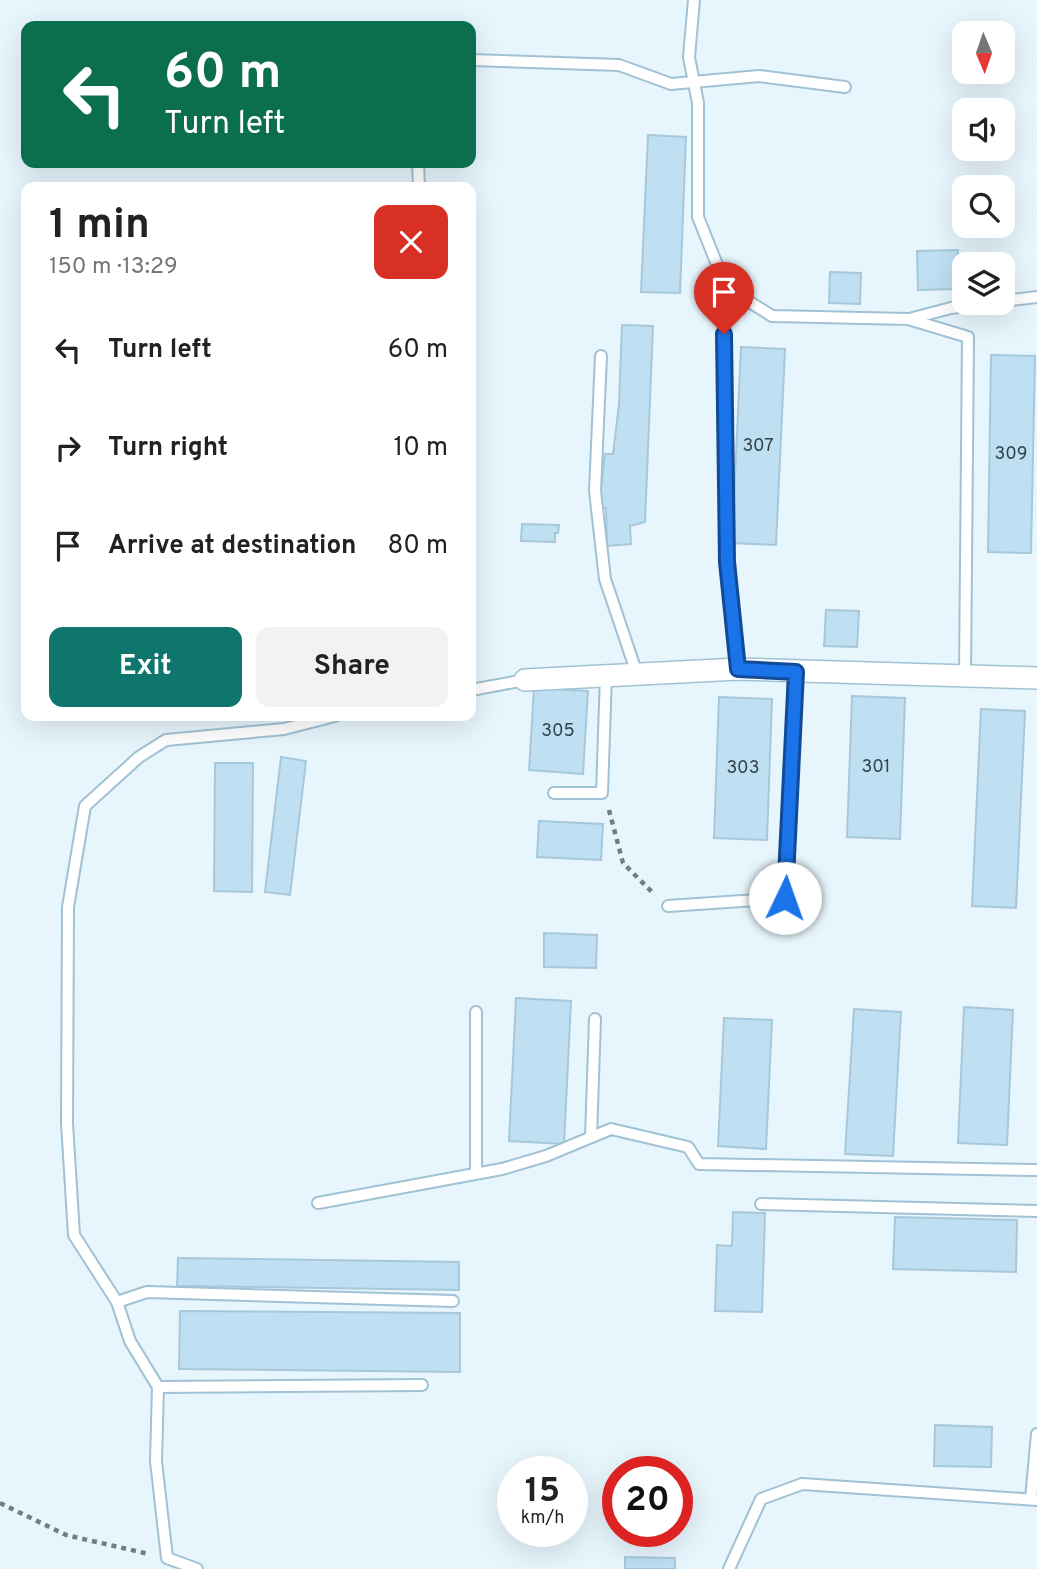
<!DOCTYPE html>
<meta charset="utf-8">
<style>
:root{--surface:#fff;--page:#f2f2f2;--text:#222;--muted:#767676;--accent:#0f766e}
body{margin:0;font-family:Overpass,sans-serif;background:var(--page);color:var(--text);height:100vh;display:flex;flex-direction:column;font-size:26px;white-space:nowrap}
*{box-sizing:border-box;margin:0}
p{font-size:23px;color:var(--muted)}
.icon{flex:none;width:38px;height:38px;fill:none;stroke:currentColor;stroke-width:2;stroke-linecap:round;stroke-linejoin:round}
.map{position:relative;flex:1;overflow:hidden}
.sheet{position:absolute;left:21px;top:182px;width:455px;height:539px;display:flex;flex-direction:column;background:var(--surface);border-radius:14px;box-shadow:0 7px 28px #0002}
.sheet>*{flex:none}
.banner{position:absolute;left:21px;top:21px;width:455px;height:147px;border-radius:14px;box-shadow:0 7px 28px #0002;background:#0b6e4f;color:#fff;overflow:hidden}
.needle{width:46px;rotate:178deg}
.tools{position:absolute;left:952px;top:21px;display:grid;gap:14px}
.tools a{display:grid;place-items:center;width:63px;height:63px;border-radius:14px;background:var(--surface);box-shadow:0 7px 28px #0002;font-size:35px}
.speed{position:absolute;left:497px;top:1456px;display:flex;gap:14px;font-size:35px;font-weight:700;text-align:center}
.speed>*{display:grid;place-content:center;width:91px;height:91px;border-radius:50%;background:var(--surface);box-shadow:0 7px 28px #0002;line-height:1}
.speed small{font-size:18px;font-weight:400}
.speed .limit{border:10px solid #d22;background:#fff;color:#111}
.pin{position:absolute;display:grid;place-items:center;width:60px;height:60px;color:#fff;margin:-72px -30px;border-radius:50% 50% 50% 0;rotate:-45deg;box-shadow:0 0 7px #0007}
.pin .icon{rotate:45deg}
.me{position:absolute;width:77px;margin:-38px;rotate:3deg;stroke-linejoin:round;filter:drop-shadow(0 0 5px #0008)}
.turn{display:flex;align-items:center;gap:24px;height:147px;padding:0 28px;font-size:32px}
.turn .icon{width:91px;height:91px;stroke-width:2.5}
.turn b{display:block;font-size:49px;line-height:60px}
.round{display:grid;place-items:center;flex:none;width:74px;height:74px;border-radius:14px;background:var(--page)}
.head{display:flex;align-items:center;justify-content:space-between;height:119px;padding:0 28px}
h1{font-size:42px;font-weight:700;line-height:52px}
.button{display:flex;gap:14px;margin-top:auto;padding:14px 28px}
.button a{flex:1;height:80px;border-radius:14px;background:var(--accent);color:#fff;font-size:28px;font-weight:700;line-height:80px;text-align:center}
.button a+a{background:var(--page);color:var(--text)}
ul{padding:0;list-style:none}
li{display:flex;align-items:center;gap:21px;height:98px;padding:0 28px}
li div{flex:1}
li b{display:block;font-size:26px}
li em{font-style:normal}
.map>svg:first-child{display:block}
.building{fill:#bee0f2;stroke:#a7c8da;stroke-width:2}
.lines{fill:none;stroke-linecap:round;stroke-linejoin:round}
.service-casing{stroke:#a1c2d4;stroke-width:14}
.minor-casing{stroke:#a1c2d4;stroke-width:24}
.path{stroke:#707d83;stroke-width:4.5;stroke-dasharray:5 5;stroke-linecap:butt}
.service{stroke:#fff;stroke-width:10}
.minor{stroke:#fff;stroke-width:21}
.route-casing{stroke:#114b97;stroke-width:18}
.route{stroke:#1a73e8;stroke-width:12}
.labels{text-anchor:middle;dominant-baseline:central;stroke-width:7;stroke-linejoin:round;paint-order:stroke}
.number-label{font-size:18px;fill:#32434c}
</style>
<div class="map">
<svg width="1037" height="1569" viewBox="0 0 1037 1569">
<rect width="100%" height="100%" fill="#e7f5fc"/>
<g class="building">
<polygon points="648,135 686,137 680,293 641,292"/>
<polygon points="958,250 958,289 918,290 917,251"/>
<polygon points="830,272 861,273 860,304 829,303"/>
<polygon points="1011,272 1012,296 1003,297 1003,273"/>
<polygon points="622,325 653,326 645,522 630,526 631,544 607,546 606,508 599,507 605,454 613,454 619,404"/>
<polygon points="741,347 785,349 776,545 732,543"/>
<polygon points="991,355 1035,356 1031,553 988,552"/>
<polygon points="522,524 559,525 558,533 555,533 555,542 521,541"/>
<polygon points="826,610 859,611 857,647 824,646"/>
<polygon points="534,688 588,691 583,774 529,770"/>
<polygon points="852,696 905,698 900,839 847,837"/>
<polygon points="719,697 772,699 767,840 714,838"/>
<polygon points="981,709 1025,711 1016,908 972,906"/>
<polygon points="281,757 306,761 290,895 265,892"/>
<polygon points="215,763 253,763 252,892 214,891"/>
<polygon points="539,821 603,824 601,860 537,857"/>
<polygon points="544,933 597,935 596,968 544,967"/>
<polygon points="516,998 571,1001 564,1144 509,1141"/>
<polygon points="964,1007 1013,1010 1007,1145 958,1143"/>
<polygon points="854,1009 901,1012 893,1156 845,1154"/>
<polygon points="724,1018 772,1020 766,1149 718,1146"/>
<polygon points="733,1212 765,1213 762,1312 715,1311 717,1245 732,1246"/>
<polygon points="895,1217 1017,1220 1016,1272 893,1269"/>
<polygon points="178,1258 459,1262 459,1290 177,1286"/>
<polygon points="180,1311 460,1313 460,1372 179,1369"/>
<polygon points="935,1425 992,1427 991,1467 934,1466"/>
<polygon points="625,1557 675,1558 675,1569 625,1569"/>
</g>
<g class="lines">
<defs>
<g id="service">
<polyline points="694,0 689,57 698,103 698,217 726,287 772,316 908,319 968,337 965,677"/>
<polyline points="471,60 619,65 671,84 759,76 845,87"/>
<polyline points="418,163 419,187"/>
<polyline points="1003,301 1037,297"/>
<polyline points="909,319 951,308 992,303"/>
<polyline points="724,334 727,562 738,669"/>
<polyline points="601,356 595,491 605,579 637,674"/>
<polyline points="471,690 525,680"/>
<polyline points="554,793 602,793 606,675"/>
<polyline points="668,906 785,898 796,672"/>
<polyline points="476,1012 476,1173"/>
<polyline points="591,1137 595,1019"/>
<polyline points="318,1203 502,1169 546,1156 611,1129 688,1147 699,1164 1037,1170"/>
<polyline points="761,1204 1037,1211"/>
<polyline points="117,1302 74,1235 67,1123 68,907 85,806 139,757 166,740 284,729 335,716"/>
<polyline points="422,1385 158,1387 130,1341 117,1302 147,1292 453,1301"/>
<polyline points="158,1387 156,1461 167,1558 197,1569"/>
<polyline points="1031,1499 1037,1434"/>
<polyline points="729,1569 761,1499 802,1484 1037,1500"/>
</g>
<polyline id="minor" points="525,680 738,669 1037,678"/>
</defs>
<use href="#service" class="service-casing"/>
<use href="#minor" class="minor-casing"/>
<g class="path">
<polyline points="609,810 623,863 655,895"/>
<polyline points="0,1503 66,1535 149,1554"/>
</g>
<use href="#service" class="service"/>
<use href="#minor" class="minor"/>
</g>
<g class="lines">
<defs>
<polyline id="route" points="724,334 727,562 738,669 796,672 785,898"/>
</defs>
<use href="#route" class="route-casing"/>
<use href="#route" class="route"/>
</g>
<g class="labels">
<g class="number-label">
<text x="758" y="446">307</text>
<text x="1011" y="454">309</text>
<text x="558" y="731">305</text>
<text x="876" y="767">301</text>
<text x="743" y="768">303</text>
</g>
</g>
</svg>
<div class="tools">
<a><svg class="needle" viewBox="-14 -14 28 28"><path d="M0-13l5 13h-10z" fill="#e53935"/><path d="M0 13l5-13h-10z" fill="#767676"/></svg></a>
<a><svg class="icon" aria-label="sound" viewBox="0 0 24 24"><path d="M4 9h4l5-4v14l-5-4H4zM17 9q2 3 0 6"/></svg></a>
<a><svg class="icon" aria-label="search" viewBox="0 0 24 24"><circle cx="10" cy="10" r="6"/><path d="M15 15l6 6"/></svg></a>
<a><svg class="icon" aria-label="layers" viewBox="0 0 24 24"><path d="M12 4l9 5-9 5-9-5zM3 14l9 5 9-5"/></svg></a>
</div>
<div class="speed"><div>15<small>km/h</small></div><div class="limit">20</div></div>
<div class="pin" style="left:724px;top:334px;background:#d93025"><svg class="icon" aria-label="arrive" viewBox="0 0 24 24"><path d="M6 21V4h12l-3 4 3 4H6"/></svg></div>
<svg class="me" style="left:785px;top:898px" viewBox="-20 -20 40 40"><circle r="19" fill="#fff"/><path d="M0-13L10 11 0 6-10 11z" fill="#1a73e8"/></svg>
<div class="banner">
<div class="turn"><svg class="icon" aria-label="left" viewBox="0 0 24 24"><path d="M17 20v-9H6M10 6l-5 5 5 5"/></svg><div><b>60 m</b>Turn left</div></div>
</div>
<section class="sheet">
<div class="head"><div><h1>1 min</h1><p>150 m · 13:29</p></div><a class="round" style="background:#d93025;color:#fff"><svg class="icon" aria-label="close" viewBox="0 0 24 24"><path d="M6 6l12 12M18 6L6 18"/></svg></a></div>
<ul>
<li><svg class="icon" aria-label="left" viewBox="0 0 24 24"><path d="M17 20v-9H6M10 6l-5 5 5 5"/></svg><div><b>Turn left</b></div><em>60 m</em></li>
<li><svg class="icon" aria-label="right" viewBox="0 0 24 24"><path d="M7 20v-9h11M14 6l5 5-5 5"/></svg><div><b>Turn right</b></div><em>10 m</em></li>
<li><svg class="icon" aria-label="arrive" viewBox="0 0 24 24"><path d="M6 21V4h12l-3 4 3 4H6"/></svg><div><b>Arrive at destination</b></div><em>80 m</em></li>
</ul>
<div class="button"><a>Exit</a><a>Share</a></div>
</section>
</div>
